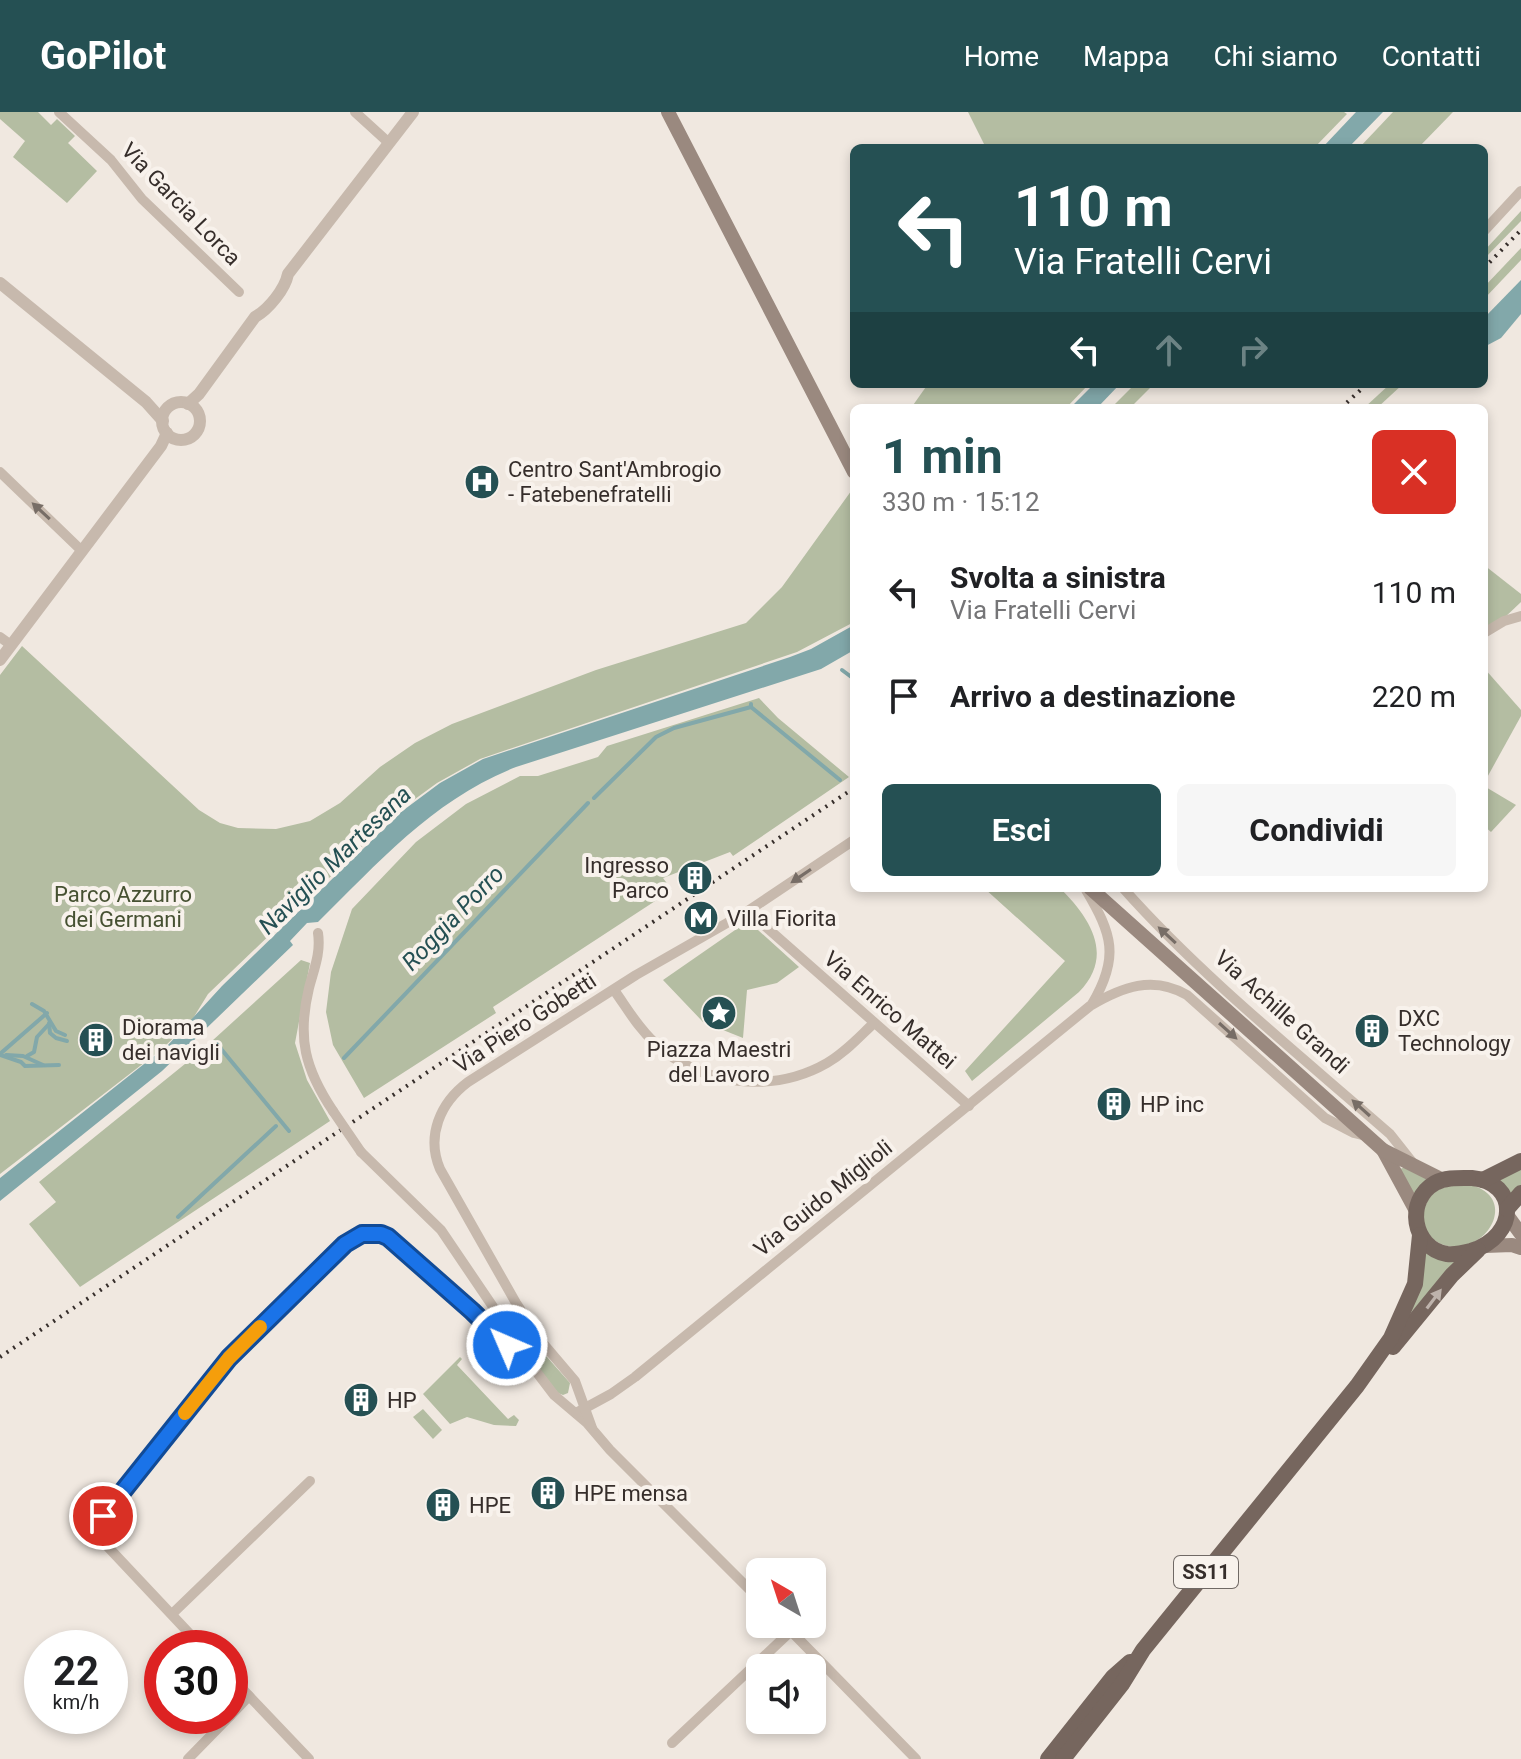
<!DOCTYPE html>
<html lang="it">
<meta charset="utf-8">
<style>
:root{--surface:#fff;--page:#f6f6f6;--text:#202124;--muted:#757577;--accent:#255053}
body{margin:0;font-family:Roboto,sans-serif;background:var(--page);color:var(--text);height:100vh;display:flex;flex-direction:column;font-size:30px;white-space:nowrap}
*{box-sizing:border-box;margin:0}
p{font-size:26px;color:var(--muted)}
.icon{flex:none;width:44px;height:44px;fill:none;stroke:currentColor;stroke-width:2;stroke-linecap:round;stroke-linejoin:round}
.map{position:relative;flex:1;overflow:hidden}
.drawer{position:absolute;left:850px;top:292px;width:638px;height:488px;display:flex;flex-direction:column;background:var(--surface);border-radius:12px;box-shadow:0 4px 12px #0003}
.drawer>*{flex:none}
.banner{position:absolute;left:850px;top:32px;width:638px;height:244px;border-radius:12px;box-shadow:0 4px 12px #0003;background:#255053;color:#fff;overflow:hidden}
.needle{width:52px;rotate:321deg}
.tools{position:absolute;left:746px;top:1446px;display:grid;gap:16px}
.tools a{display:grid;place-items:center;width:80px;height:80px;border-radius:12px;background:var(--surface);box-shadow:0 4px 12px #0003;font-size:40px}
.speed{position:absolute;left:24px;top:1518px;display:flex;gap:16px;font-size:40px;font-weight:700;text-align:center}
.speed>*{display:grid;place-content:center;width:104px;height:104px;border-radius:50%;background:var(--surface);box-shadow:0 4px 12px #0003;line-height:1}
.speed small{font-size:20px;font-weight:400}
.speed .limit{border:12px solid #d22;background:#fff;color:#111}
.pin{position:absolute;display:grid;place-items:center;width:68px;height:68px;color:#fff;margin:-34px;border:4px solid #fff;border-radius:50%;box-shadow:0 2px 8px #0007}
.me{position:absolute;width:88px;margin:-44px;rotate:315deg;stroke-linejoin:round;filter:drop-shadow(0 0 6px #0008)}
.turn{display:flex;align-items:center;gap:28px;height:168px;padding:0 32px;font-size:36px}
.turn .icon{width:104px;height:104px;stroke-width:2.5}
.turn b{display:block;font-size:56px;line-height:68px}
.lanes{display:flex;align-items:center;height:76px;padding:0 32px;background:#0003;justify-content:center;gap:40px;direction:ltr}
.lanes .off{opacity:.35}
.round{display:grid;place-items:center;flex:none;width:84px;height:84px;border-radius:12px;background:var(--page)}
.headline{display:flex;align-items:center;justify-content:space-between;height:136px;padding:0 32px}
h1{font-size:48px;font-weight:700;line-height:60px;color:var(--accent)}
.action{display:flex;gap:16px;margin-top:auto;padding:16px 32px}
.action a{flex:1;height:92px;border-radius:12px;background:var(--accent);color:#fff;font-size:32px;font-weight:700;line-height:92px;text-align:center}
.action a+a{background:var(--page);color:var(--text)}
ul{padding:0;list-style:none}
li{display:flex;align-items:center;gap:24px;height:104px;padding:0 32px}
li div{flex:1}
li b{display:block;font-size:30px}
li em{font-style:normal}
header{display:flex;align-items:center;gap:48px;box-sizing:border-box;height:112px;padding:0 40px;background:var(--accent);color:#fff}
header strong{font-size:38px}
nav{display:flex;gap:44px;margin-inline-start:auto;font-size:28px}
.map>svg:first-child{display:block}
.green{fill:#b4bda2}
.water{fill:#82a8aa}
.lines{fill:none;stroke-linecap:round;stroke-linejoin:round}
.stream{stroke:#82a8aa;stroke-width:4}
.minor{stroke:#c7b9ad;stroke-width:10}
.tertiary{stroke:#c7b9ad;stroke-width:12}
.secondary{stroke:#9a897f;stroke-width:14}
.primary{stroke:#76665e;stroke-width:16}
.rail{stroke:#362e2b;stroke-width:4;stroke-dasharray:2 6;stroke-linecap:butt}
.minor-bridge{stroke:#c7b9ad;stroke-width:10}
.oneway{fill:#776d66}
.oneway2{fill:#beb3ac}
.route-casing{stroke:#114b97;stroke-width:20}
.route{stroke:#1a73e8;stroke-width:14}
.slow{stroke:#f59e0b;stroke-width:14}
.labels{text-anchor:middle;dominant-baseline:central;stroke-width:8;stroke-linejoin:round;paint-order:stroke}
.shield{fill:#f8f2ec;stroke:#706965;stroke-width:2}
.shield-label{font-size:20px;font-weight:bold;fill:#362e2b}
.street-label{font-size:22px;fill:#362e2b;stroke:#f8f2ec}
.poi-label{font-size:22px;fill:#362e2b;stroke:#f8f2ec;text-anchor:start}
.park-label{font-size:22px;fill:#465132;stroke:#f8f2ec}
.water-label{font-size:24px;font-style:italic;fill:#255053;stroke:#f8f2ec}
</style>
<header>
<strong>GoPilot</strong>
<nav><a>Home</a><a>Mappa</a><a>Chi siamo</a><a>Contatti</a></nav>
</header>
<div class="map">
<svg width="1521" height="1647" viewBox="0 0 1521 1647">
<rect width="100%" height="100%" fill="#f0e8e0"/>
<g class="green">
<polygon points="0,0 38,0 51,13 57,7 75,24 68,31 97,59 67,91 13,45 25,29 0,7"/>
<polygon points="968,0 1344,0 1347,2 1314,36 986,36"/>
<polygon points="1393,0 1453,0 1418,36 1359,36"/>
<polygon points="1521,99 1521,109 1484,147 1484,139"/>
<polygon points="1521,136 1521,148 1484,187 1484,175"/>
<polygon points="928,272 1089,272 1066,296 911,296"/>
<polygon points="1135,272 1154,272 1130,296 1111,296"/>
<polygon points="1390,272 1403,272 1377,296 1364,296"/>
<polygon points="854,375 854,510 797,540 480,647 437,671 400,698 208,882 192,908 162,937 0,1062 0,563 22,534 199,698 220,711 238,716 276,717 310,709 340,691 380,655 415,631 452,612 596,558 746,511 782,475"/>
<polygon points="1484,453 1521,482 1521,490 1484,525"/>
<polygon points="1484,556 1521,598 1521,604 1484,671"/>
<polygon points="759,586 778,606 849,665 733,744 730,740 663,766 672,778 493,895 496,901 364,986 333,933 326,900 331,860 352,797 416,730 466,692 520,664 538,664 598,645 607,634"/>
<polygon points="1484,674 1516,693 1491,720 1484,714"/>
<path d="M984 776H1060C1090 806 1115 843 1079 880L972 969 965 959 1065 849Z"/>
<polygon points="738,816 758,818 799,855 777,871 747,878 743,926 703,910 663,868"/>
<polygon points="301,848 310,851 295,931 307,968 330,1009 80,1175 29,1112 56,1090 39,1070 201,939"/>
<polygon points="1405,1055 1427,1067 1415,1085 1400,1057"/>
<polygon points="1521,1056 1521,1073 1512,1084 1498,1067"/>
<path d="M1471 1073C1521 1086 1485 1148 1441 1132 1420 1123 1418 1094 1435 1080 1445 1072 1460 1074 1471 1073Z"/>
<polygon points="1425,1139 1458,1147 1408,1204"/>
<polygon points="532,1233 539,1236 570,1271 568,1281 563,1283 558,1281 526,1240"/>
<polygon points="460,1245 462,1247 457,1253 508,1307 514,1303 519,1308 516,1314 494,1313 467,1305 450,1312 423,1282"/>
<polygon points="423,1297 442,1318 433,1327 413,1305"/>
</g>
<g class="water">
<polygon points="1356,0 1383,0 1348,36 1322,36"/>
<polygon points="1521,168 1521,202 1501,226 1484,235 1484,206"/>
<polygon points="1094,272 1120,272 1097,296 1070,296"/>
<path d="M854 513V538L821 557 516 655C434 687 379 750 318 810L307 811 290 829 293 833 162 959 0 1089V1066L168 933 222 874 401 700 440 671 483 647 790 545 811 537Z"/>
</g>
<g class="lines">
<g class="stream">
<polyline points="842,558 854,567"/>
<polyline points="751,592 751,595 840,668"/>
<polyline points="594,686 656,625 674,616 751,595"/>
<polyline points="32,892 44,899 56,919 65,923"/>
<polyline points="49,911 50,921 56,926 67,929"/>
<polyline points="217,932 289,1019"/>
<polyline points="0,942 47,901"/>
<polyline points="0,943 21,950 25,954 59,953"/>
<polyline points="6,943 23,944 43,953"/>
<polyline points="27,944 34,940 37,925 49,912"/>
<polyline points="344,946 588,691"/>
<polyline points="178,1105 276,1014"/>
</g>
<g class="minor">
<polyline points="59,0 111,48 142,87 239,180"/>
<polyline points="355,0 389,31"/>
<polyline points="1484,119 1521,79"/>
<polyline points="0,360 82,439"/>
<polyline points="1484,521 1504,509 1521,504"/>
<polyline points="0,525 11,533"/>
<path d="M1123 776C1201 864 1301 944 1390 1022L1413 1051"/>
<path d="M1086 778C1112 822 1120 845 1092 892"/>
<polyline points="748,799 969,994"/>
<path d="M318 821C321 841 314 857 309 876 297 926 305 957 333 999"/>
<path d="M614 878C627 896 638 916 655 931 701 974 773 982 827 951 846 940 859 925 874 911"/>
<polyline points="361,1040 441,1118 508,1217 524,1232"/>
<polyline points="541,1229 528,1229 523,1235 522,1241 554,1283 587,1311 610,1338 760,1488"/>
<path d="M576 1301 611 1282 635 1265 1090 894C1122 875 1153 863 1187 883L1325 1006 1354 1021 1366 1024"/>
<path d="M592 1316 575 1269 541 1229 516 1191 440 1057C426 1024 440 991 468 970L636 863 748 799 854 728"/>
<polyline points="172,1502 310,1369"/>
<polyline points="784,1512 916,1647"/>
<path d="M203 1536 108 1435C100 1423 97 1417 103 1404L229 1246 348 1129 365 1121 388 1125 472 1199 507 1233 522 1241"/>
<polyline points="230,1564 309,1647"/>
<polyline points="230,1604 249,1584"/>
<polyline points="672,1631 791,1519"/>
<polyline points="188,1647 230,1604"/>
</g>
<g class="tertiary">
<polyline points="0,171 146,290 163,309"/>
<circle cx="181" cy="309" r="19"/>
<path d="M188 292 199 282 255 205C269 197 285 177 288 162L413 0"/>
<polyline points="0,548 161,334 167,321"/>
</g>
<g class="secondary">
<polyline points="668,0 854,360"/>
<polyline points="1090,776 1383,1038 1416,1099"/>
<polyline points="1383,1038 1443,1068"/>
<polyline points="1507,1103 1521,1122"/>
<polyline points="1485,1134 1512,1133 1521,1136"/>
</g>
<g class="primary">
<path d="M1472 1066C1519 1070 1519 1124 1471 1139 1463 1141 1455 1143 1447 1142 1412 1136 1405 1088 1435 1071 1446 1065 1459 1066 1472 1066Z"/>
<polyline points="1483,1068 1521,1049"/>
<polyline points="1507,1097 1521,1081"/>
<polyline points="1393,1235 1452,1163 1478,1138"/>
<polyline points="1048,1647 1113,1565 1130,1550"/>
<polyline points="1063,1647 1122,1572 1143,1538 1357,1274 1391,1226 1415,1172 1420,1123"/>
</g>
<g class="rail">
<polyline points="1484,156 1521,118"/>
<polyline points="1341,296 1367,272"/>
<polyline points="0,1245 854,676"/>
</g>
<polyline class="minor-bridge" points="333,999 361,1040"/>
</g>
<defs><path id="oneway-solid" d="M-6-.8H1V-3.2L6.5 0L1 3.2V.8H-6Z" transform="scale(2)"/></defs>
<g class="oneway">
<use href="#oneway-solid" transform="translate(41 399) rotate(-137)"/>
<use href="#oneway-solid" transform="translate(801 764) rotate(146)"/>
<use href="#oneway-solid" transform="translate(1167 823) rotate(-137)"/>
<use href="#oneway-solid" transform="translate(1228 919) rotate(42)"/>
<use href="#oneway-solid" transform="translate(1361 996) rotate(-138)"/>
</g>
<use class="oneway2" href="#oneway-solid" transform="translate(1434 1187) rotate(-53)"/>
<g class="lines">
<defs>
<polyline id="route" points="103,1404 229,1246 345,1132 362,1122 381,1122 388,1125 472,1199 507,1233"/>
</defs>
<use href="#route" class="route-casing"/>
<use href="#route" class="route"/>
<polyline class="slow" points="185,1301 229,1246 260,1215"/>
</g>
<defs>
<symbol id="hospital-disc" viewBox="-11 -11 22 22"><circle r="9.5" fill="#255053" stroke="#f8f2ec"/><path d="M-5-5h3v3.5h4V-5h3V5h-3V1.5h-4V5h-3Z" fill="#fff"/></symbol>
<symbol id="building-disc" viewBox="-11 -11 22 22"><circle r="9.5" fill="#255053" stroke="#f8f2ec"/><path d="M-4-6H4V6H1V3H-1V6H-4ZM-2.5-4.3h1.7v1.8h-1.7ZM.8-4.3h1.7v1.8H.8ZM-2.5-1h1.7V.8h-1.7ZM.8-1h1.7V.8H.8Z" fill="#fff"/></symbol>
<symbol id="metro-disc" viewBox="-11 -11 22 22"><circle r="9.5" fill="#255053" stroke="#f8f2ec"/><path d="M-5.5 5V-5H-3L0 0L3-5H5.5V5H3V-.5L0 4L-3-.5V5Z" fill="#fff"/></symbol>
<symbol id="sight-disc" viewBox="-11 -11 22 22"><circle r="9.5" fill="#255053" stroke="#f8f2ec"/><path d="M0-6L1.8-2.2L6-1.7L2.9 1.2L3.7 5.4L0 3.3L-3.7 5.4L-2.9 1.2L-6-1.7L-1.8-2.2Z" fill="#fff"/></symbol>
</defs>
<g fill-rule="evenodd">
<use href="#hospital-disc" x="462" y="350" width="40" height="40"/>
<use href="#building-disc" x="675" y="746" width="40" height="40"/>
<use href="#metro-disc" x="681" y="786" width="40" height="40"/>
<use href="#sight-disc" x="699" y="881" width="40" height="40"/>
<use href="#building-disc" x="1352" y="899" width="40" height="40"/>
<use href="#building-disc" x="76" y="908" width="40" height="40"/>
<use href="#building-disc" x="1094" y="972" width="40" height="40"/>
<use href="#building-disc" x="341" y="1268" width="40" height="40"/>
<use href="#building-disc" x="528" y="1361" width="40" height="40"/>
<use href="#building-disc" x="423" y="1373" width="40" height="40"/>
</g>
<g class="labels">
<rect class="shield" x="1174" y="1444" width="64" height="32" rx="6"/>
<g class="shield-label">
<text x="1206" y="1460">SS11</text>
</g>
<g class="street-label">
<text transform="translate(181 92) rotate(46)">Via Garcia Lorca</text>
<text transform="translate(890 898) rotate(41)">Via Enrico Mattei</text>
<text transform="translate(1282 900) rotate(42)">Via Achille Grandi</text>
<text transform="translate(525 911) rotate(-33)">Via Piero Gobetti</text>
<text transform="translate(823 1086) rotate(-39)">Via Guido Miglioli</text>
</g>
<g class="poi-label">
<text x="508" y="357">Centro Sant'Ambrogio<tspan x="508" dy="25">- Fatebenefratelli</tspan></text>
<text x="669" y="753" text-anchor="end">Ingresso<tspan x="669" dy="25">Parco</tspan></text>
<text x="727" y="806">Villa Fiorita</text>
<text x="1398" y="906">DXC<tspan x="1398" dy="25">Technology</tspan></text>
<text x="122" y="915">Diorama<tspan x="122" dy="25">dei navigli</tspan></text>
<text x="719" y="937" text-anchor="middle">Piazza Maestri<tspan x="719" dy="25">del Lavoro</tspan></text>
<text x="1140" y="992">HP inc</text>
<text x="387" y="1288">HP</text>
<text x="574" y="1381">HPE mensa</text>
<text x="469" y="1393">HPE</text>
</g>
<g class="park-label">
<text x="123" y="782">Parco Azzurro<tspan x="123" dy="25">dei Germani</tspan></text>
</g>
<g class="water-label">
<text transform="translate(335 748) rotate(-44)">Naviglio Martesana</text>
<text transform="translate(453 806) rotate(-46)">Roggia Porro</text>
</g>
</g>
</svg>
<div class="tools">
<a><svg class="needle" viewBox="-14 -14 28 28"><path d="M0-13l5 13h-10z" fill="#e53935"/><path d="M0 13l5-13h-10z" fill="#757577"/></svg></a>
<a><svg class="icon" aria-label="sound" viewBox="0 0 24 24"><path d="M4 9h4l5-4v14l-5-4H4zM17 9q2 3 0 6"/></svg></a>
</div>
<div class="speed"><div>22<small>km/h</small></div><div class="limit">30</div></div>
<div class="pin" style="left:103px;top:1404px;background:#d93025"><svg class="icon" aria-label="arrive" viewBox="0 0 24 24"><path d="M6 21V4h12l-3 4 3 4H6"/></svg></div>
<svg class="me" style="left:507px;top:1233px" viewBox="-20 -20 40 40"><circle r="17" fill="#1a73e8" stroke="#fff" stroke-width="3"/><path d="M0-11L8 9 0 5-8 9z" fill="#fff"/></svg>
<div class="banner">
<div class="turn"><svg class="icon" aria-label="left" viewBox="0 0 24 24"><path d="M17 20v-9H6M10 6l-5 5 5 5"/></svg><div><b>110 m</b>Via Fratelli Cervi</div></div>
<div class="lanes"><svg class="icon" aria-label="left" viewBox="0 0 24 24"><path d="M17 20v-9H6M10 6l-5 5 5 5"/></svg><svg class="icon off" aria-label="ahead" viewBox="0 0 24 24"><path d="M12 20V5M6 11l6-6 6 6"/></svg><svg class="icon off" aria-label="right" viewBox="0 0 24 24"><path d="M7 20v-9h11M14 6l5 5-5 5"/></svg></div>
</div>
<section class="drawer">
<div class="headline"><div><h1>1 min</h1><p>330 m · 15:12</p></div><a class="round" style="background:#d93025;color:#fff"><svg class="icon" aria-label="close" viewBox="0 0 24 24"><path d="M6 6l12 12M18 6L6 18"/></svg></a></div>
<ul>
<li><svg class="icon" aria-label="left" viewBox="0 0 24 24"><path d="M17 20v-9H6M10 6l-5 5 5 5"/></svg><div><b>Svolta a sinistra</b><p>Via Fratelli Cervi</p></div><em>110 m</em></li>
<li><svg class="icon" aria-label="arrive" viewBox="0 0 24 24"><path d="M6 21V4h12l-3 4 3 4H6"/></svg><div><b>Arrivo a destinazione</b></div><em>220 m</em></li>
</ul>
<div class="action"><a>Esci</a><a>Condividi</a></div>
</section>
</div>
